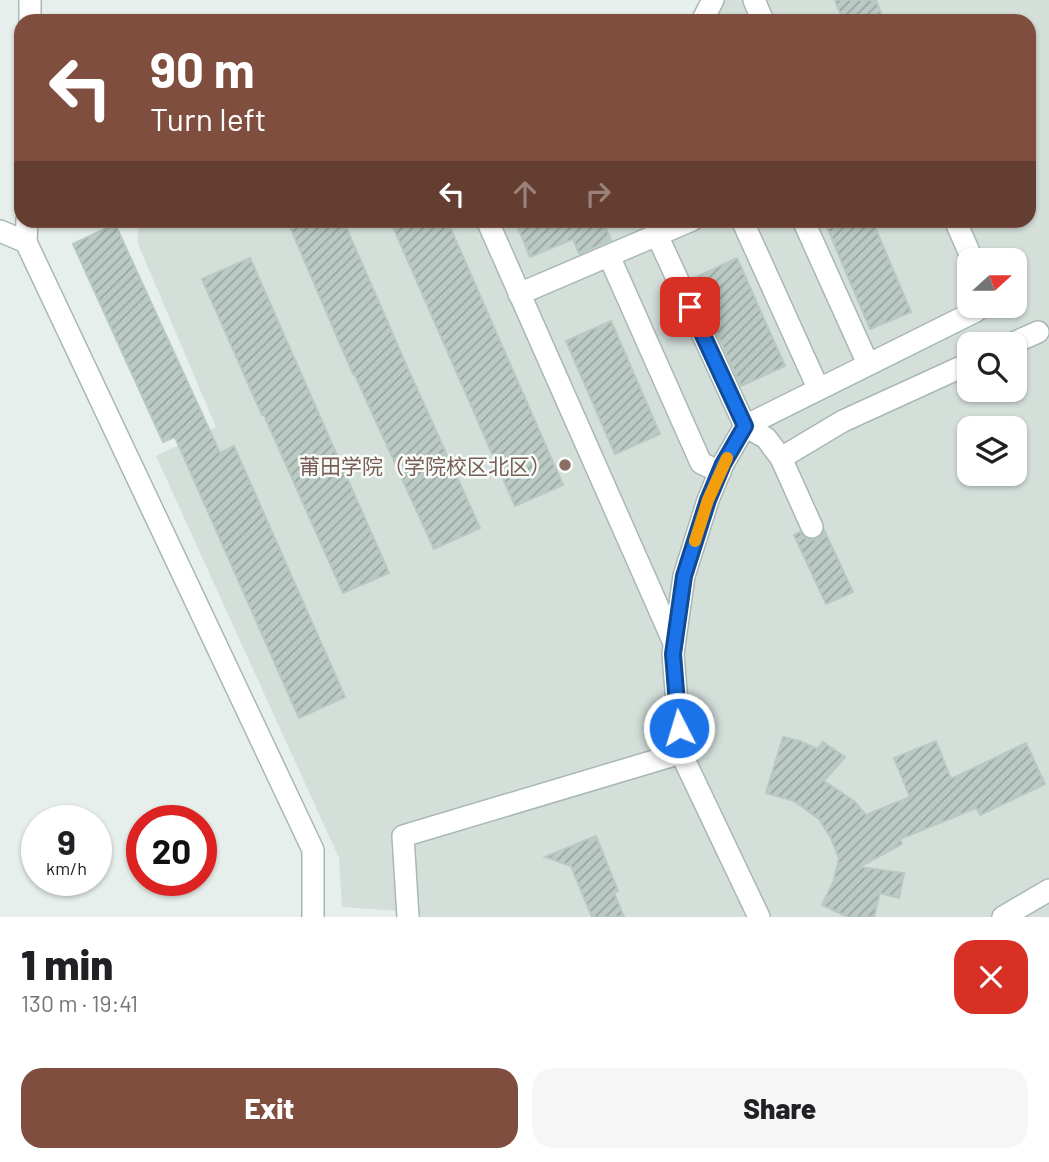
<!DOCTYPE html>
<meta charset="utf-8">
<style>
:root{--surface:#fff;--page:#f6f6f6;--text:#202124;--muted:#757577;--accent:#7f4e3f}
body{margin:0;font-family:Barlow,"Noto Sans SC",sans-serif;background:var(--page);color:var(--text);height:100vh;display:flex;flex-direction:column;font-size:26px;white-space:nowrap}
*{box-sizing:border-box;margin:0}
p{font-size:23px;color:var(--muted)}
.icon{flex:none;width:38px;height:38px;fill:none;stroke:currentColor;stroke-width:2;stroke-linecap:round;stroke-linejoin:round}
.map{position:relative;height:917px;overflow:hidden}
.side{display:flex;flex-direction:column;background:var(--surface);flex:1}
.side>*{flex:none}
.guide{position:absolute;left:14px;top:14px;width:1022px;height:214px;border-radius:21px;box-shadow:0 2px 5px #0004;background:#7f4e3f;color:#fff;overflow:hidden}
.needle{width:46px;rotate:69deg}
.controls{position:absolute;left:957px;top:248px;display:grid;gap:14px}
.controls a{display:grid;place-items:center;width:70px;height:70px;border-radius:14px;background:var(--surface);box-shadow:0 2px 5px #0004;font-size:35px}
.speed{position:absolute;left:21px;top:805px;display:flex;gap:14px;font-size:35px;font-weight:700;text-align:center}
.speed>*{display:grid;place-content:center;width:91px;height:91px;border-radius:50%;background:var(--surface);box-shadow:0 2px 5px #0004;line-height:1}
.speed small{font-size:18px;font-weight:400}
.speed .limit{border:10px solid #d22;background:#fff;color:#111}
.pin{position:absolute;display:grid;place-items:center;width:60px;height:60px;color:#fff;margin:-30px;border-radius:14px;box-shadow:0 4px 10px #0006}
.me{position:absolute;width:77px;margin:-38px;rotate:355deg;stroke-linejoin:round;filter:drop-shadow(0 0 5px #0008)}
.turn{display:flex;align-items:center;gap:24px;height:147px;padding:0 21px;font-size:32px}
.turn .icon{width:91px;height:91px;stroke-width:2.5}
.turn b{display:block;font-size:49px;line-height:60px}
.lanes{display:flex;align-items:center;height:66px;padding:0 21px;background:#0003;justify-content:center;gap:35px;direction:ltr}
.lanes .off{opacity:.35}
.round{display:grid;place-items:center;flex:none;width:74px;height:74px;border-radius:21px;background:var(--page)}
.head{display:flex;align-items:center;justify-content:space-between;height:119px;padding:0 21px}
h1{font-size:42px;font-weight:800;line-height:52px}
.primary-button{display:flex;gap:14px;margin-top:auto;padding:14px 21px}
.primary-button a{flex:1;height:80px;border-radius:21px;background:var(--accent);color:#fff;font-size:28px;font-weight:800;line-height:80px;text-align:center}
.primary-button a+a{background:var(--page);color:var(--text)}
.map>svg:first-child{display:block}
.built{fill:#d4dfda;fill-rule:evenodd}
.building{fill:url(#building-hatch);stroke:#b8c9c2;stroke-width:2}
.lines{fill:none;stroke-linecap:round;stroke-linejoin:round}
.minor-casing{stroke:#a8b8b2;stroke-width:24}
.minor{stroke:#fff;stroke-width:21}
.route-casing{stroke:#114b97;stroke-width:18}
.route{stroke:#1a73e8;stroke-width:12}
.slow{stroke:#f59e0b;stroke-width:12}
.education-dot{fill:#8d6e63;stroke:#f7fbf9;stroke-width:2.5}
.labels{text-anchor:middle;dominant-baseline:central;stroke-width:5;stroke-linejoin:round;paint-order:stroke}
.education-label{font-size:21px;fill:#785e54;stroke:#f7fbf9;text-anchor:end}
</style>
<div class="map">
<svg width="1049" height="917" viewBox="0 0 1049 917">
<defs>
<pattern id="building-hatch" width="6" height="6" patternUnits="userSpaceOnUse" patternTransform="scale(1.75)"><rect width="6" height="6" fill="#bbcac4"/><path d="M-1 1l2-2M0 6l6-6M5 7l2-2" fill="none" stroke="#98a6a0"/></pattern>
</defs>
<rect width="100%" height="100%" fill="#e6efeb"/>
<path class="built" d="M706 0H1049V917H401L400 911 342 907 339 858 156 456 216 427 138 244V220H1029V21H695ZM970 261H1015V306H970ZM970 345H1015V390H970ZM970 429H1015V474H970Z"/>
<g class="building">
<polygon points="835,0 876,0 884,21 843,21"/>
<polygon points="287,220 343,220 408,369 480,528 434,549 354,373 353,374"/>
<polygon points="390,220 447,220 563,485 515,506"/>
<polygon points="515,220 617,220 617,221 605,226 611,240 579,254 573,239 530,257"/>
<polygon points="824,220 872,220 911,312 870,329"/>
<polygon points="115,224 220,453 234,446 345,697 299,718 175,437 163,442 73,244"/>
<polygon points="250,258 389,573 343,593 264,415 262,415 202,279"/>
<polygon points="737,258 785,366 741,386 692,279"/>
<polygon points="611,321 660,434 615,454 566,341"/>
<polygon points="824,530 853,592 826,604 794,535 800,532 805,538 811,540 818,539 822,535"/>
<polygon points="783,737 800,741 817,749 823,742 845,757 824,781 854,801 866,815 910,797 894,758 936,741 951,779 1026,743 1045,784 980,815 976,808 900,839 902,844 859,867 904,873 899,898 880,893 874,917 848,917 822,905 833,883 839,859 831,838 819,819 794,801 766,793"/>
<polygon points="596,836 618,891 614,893 624,917 592,917 571,866 545,857"/>
</g>
<g class="lines">
<defs>
<g id="minor">
<polyline points="754,0 763,21"/>
<polyline points="30,21 30,0"/>
<polyline points="702,21 713,0"/>
<polyline points="27,220 26,242 313,850 313,917"/>
<polyline points="487,220 674,643"/>
<polyline points="742,220 818,388"/>
<polyline points="803,220 868,364"/>
<polyline points="955,220 973,261"/>
<polyline points="0,231 26,242"/>
<polyline points="657,235 745,426 766,438 781,458 812,527"/>
<polyline points="609,256 701,463 720,472"/>
<polyline points="519,294 692,220"/>
<polyline points="1009,345 1038,332"/>
<polyline points="781,458 843,421 970,363"/>
<polyline points="408,917 403,836 681,753"/>
<polyline points="759,917 681,753 673,654 684,576 708,500 723,464 745,426 976,311 980,306"/>
<polyline points="1003,917 1049,890"/>
</g>
</defs>
<use href="#minor" class="minor-casing"/>
<use href="#minor" class="minor"/>
</g>
<g class="lines">
<defs>
<polyline id="route" points="679,728 673,654 684,576 708,500 723,464 745,426 690,307"/>
</defs>
<use href="#route" class="route-casing"/>
<use href="#route" class="route"/>
<polyline class="slow" points="695,541 708,500 727,458"/>
</g>
<circle class="education-dot" cx="565" cy="465" r="7"/>
<g class="labels">
<g class="education-label">
<text x="551" y="465">莆田学院（学院校区北区）</text>
</g>
</g>
</svg>
<div class="controls">
<a><svg class="needle" viewBox="-14 -14 28 28"><path d="M0-13l5 13h-10z" fill="#e53935"/><path d="M0 13l5-13h-10z" fill="#757577"/></svg></a>
<a><svg class="icon" aria-label="search" viewBox="0 0 24 24"><circle cx="10" cy="10" r="6"/><path d="M15 15l6 6"/></svg></a>
<a><svg class="icon" aria-label="layers" viewBox="0 0 24 24"><path d="M12 4l9 5-9 5-9-5zM3 14l9 5 9-5"/></svg></a>
</div>
<div class="speed"><div>9<small>km/h</small></div><div class="limit">20</div></div>
<div class="pin" style="left:690px;top:307px;background:#d93025"><svg class="icon" aria-label="arrive" viewBox="0 0 24 24"><path d="M6 21V4h12l-3 4 3 4H6"/></svg></div>
<svg class="me" style="left:679px;top:728px" viewBox="-20 -20 40 40"><circle r="17" fill="#1a73e8" stroke="#fff" stroke-width="3"/><path d="M0-11L8 9 0 5-8 9z" fill="#fff"/></svg>
<div class="guide">
<div class="turn"><svg class="icon" aria-label="left" viewBox="0 0 24 24"><path d="M17 20v-9H6M10 6l-5 5 5 5"/></svg><div><b>90 m</b>Turn left</div></div>
<div class="lanes"><svg class="icon" aria-label="left" viewBox="0 0 24 24"><path d="M17 20v-9H6M10 6l-5 5 5 5"/></svg><svg class="icon off" aria-label="ahead" viewBox="0 0 24 24"><path d="M12 20V5M6 11l6-6 6 6"/></svg><svg class="icon off" aria-label="right" viewBox="0 0 24 24"><path d="M7 20v-9h11M14 6l5 5-5 5"/></svg></div>
</div>
</div>
<section class="side">
<div class="head"><div><h1>1 min</h1><p>130 m · 19:41</p></div><a class="round" style="background:#d93025;color:#fff"><svg class="icon" aria-label="close" viewBox="0 0 24 24"><path d="M6 6l12 12M18 6L6 18"/></svg></a></div>
<div class="primary-button"><a>Exit</a><a>Share</a></div>
</section>
